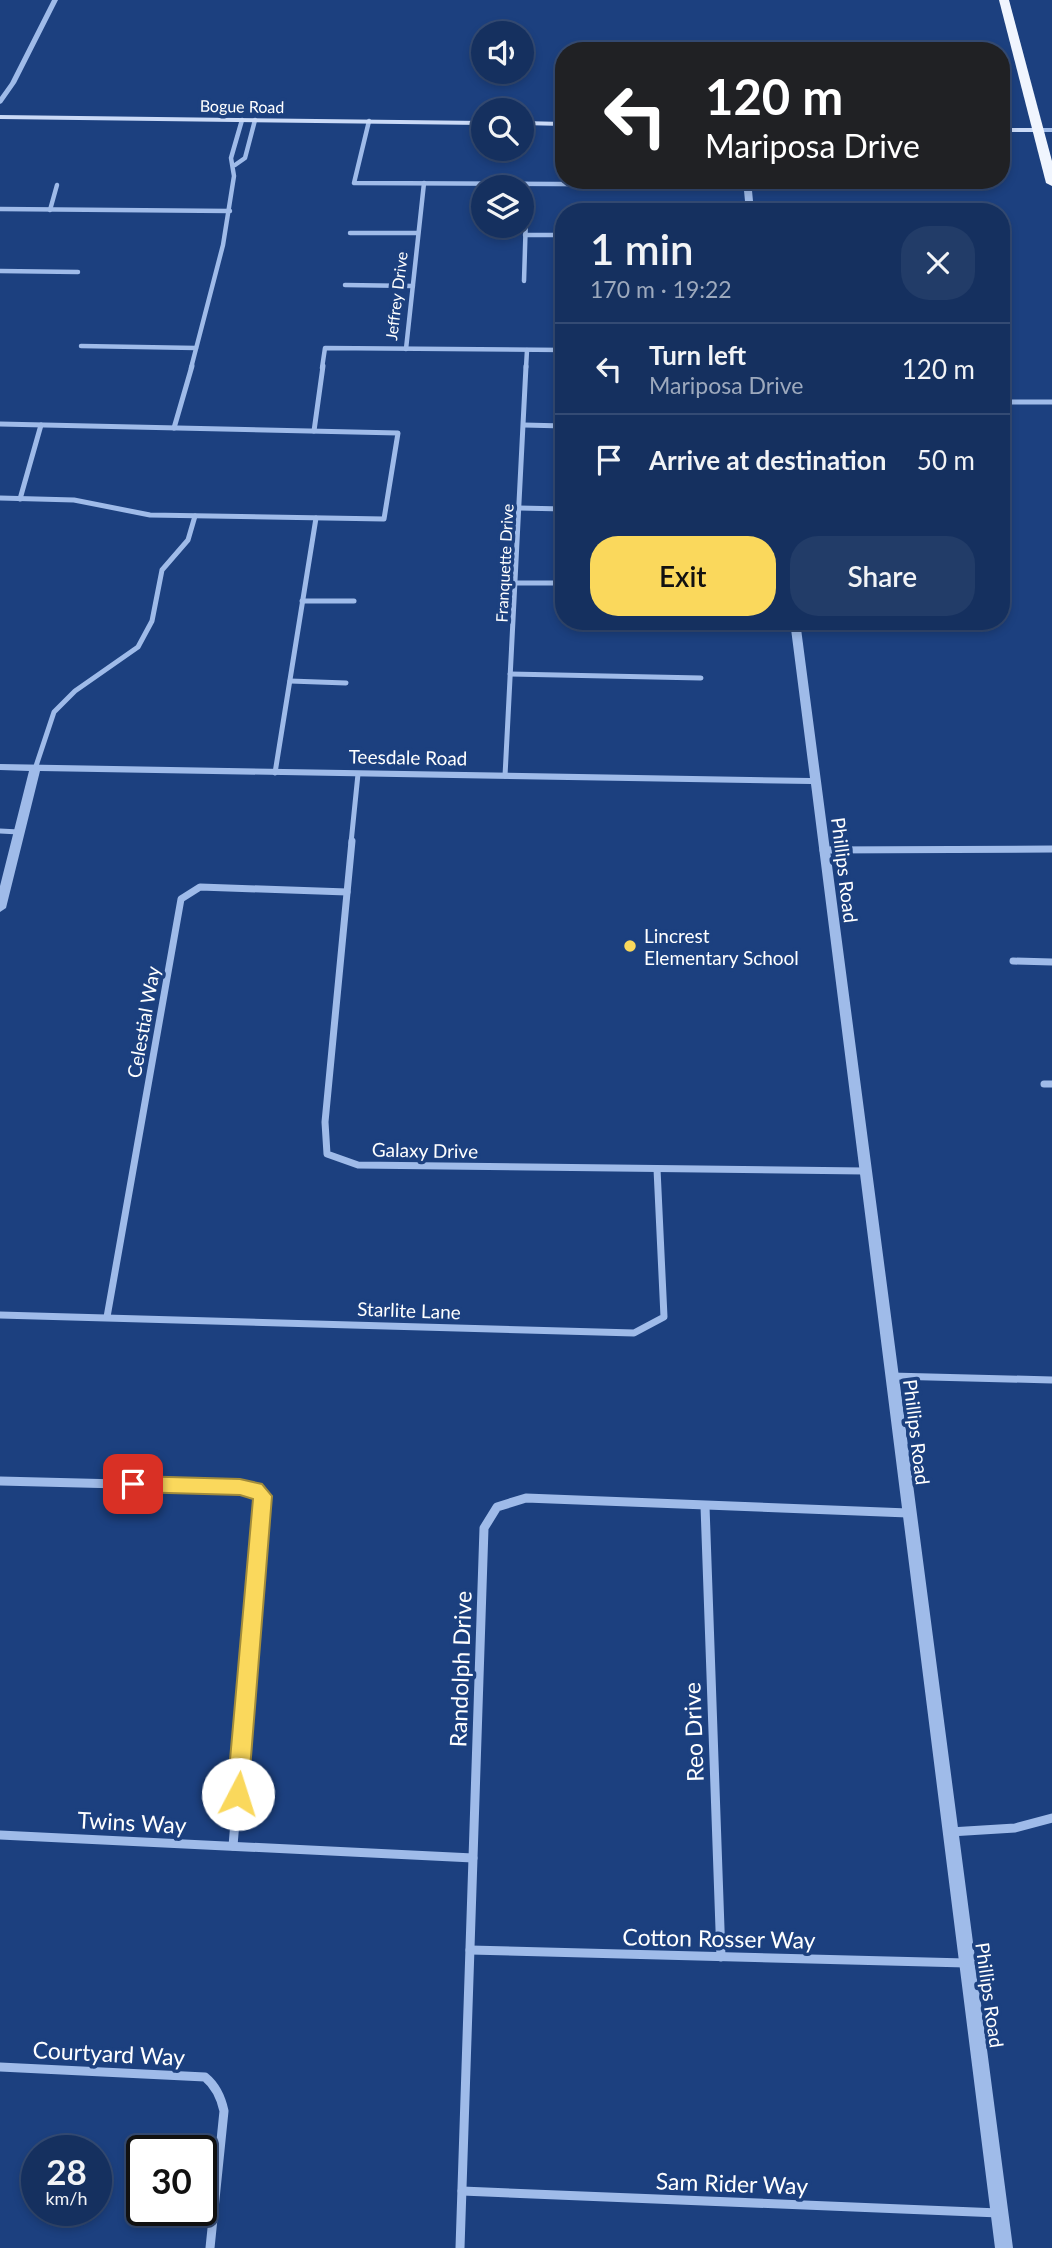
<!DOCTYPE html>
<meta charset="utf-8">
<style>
:root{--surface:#15305f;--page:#223c68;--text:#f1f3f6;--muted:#9da9bd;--line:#344b74;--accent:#fad85c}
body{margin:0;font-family:Lato,sans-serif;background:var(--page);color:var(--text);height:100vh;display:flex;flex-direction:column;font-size:26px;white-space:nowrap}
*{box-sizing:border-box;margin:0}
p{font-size:23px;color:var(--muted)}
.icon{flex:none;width:38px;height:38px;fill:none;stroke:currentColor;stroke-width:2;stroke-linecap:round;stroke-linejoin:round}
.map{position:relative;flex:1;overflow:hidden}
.sheet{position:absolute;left:555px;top:203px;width:455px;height:427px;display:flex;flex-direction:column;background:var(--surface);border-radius:28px;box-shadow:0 4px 10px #0003,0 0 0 2px var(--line)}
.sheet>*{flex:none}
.hud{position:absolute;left:555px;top:42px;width:455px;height:147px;border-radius:28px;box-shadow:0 4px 10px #0003,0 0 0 2px var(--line);background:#202124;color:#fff;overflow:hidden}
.tools{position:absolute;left:471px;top:21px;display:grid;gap:14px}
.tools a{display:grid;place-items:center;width:63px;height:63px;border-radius:50%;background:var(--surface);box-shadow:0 4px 10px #0003,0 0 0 2px var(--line);font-size:35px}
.speed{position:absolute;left:21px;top:2135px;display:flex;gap:14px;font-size:35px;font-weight:700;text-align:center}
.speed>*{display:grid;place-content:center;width:91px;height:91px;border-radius:50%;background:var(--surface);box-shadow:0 4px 10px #0003,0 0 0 2px var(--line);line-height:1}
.speed small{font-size:18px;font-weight:400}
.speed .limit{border:4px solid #111;border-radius:10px;background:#fff;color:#111}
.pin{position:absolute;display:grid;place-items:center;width:60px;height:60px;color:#fff;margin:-30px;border-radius:14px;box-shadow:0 4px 10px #0006}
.me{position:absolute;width:77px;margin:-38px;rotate:5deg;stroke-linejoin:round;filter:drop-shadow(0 0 5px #0008)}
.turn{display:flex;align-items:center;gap:24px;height:147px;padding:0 35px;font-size:32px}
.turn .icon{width:91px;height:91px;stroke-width:2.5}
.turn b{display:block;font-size:49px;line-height:60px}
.round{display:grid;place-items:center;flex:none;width:74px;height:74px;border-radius:28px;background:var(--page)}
.overview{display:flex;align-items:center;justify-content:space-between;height:119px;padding:0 35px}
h1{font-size:42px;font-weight:600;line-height:52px}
.action{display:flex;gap:14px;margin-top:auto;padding:14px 35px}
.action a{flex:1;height:80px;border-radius:28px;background:var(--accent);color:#111;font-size:28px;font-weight:600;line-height:80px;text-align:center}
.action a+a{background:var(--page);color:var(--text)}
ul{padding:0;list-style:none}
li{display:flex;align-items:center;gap:21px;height:91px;padding:0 35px;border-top:2px solid var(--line)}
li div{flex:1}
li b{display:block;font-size:26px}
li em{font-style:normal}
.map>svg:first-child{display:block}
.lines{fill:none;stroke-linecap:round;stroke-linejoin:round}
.minor-far3{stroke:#9fbbe9;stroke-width:4.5}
.minor-far2{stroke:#9fbbe9;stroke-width:5}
.minor-far1{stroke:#9fbbe9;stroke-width:7}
.minor{stroke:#9fbbe9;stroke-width:9}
.tertiary{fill:#9fbbe9;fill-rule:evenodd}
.secondary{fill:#cadaf7;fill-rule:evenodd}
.trunk{fill:#f0f5fe;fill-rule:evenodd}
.route{fill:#fad85c;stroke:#a28c3c;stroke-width:2}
.poi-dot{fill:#fad85c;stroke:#1c407f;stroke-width:2.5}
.labels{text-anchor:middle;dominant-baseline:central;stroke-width:7;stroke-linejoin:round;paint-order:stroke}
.far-street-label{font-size:16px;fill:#fff;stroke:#1c407f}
.street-label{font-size:19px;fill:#fff;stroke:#1c407f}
.poi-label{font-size:19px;fill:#fff;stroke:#1c407f;text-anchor:start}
.near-street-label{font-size:23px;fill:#fff;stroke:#1c407f}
</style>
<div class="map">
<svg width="1052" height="2248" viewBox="0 0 1052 2248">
<rect width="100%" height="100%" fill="#1c407f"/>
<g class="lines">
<g class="minor-far3">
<polyline points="369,121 354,183 747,185"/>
<polyline points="235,165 245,158 255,120"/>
<polyline points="892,180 894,186"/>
<polyline points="0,209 230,211"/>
<polyline points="50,210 57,185"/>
<polyline points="350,233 418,233"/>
<polyline points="525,235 564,235"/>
<polyline points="0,271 78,272"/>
<polyline points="524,281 527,184"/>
<polyline points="345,285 413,286"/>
<polyline points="81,346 196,348"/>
<polyline points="406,349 424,183"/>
<polyline points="191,368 223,245 234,176 231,158 242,120"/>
<polyline points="322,368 325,348 564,350"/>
<polyline points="526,368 527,350"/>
</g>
<g class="minor-far2">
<polyline points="1001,402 1052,402"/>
<polyline points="0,424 398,433 384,519 150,515 74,500 0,498"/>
<polyline points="524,425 564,426"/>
<polyline points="174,428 192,366"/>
<polyline points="314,431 323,366"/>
<polyline points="20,499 41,425"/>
<polyline points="519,508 564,509"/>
<polyline points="515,583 564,583"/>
<polyline points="302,601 354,601"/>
<polyline points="510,674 701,678"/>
<polyline points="290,681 346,683"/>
<polyline points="35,769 54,712 75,691 138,647 152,621 162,570 188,540 195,516"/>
<polyline points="275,773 316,518"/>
<polyline points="505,776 526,366"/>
<polyline points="0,831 19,832"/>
<polyline points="351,843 358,774"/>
</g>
<g class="minor-far1">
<polyline points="352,841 325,1122 327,1154 358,1165 864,1171"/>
<polyline points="823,850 1052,849"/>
<polyline points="1013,961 1052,962"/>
<polyline points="1044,1084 1052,1084"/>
<polyline points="0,1315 634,1333 664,1317 657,1169"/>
<polyline points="107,1317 181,899 200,887 347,892"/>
<polyline points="891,1376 1052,1380"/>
</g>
<g class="minor">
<polyline points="0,1481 240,1487 255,1490 262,1496 233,1846"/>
<polyline points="705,1506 721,1957"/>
<polyline points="950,1832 1015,1828 1052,1818"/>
<polyline points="0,1835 473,1858"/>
<polyline points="470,1950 966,1963"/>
<path d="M0 2067 205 2077C216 2086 221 2097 224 2111L210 2248"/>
<polyline points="462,2191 999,2213"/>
<polyline points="460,2248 484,1528 497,1507 526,1498 908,1513"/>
</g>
<g class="tertiary">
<polygon points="52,0 58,0 16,83 2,103 0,104 0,97 10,83"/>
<rect x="1034" y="128" width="18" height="4"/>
<polygon points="743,180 751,180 754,212 746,212"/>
<polygon points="790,621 800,621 1013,2248 995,2248 811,784 40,771 6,908 0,912 0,886 29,771 0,770 0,764 810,778"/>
</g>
<g class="secondary">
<polygon points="0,115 483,121 483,125 0,119"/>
<polygon points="522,121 564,122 564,126 522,125"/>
<polygon points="1001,128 1037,128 1041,130 1037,132 1001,132"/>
</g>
<polygon class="trunk" points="999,0 1009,0 1052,161 1052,186 1046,183"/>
</g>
<polygon class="route" points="133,1476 240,1479 262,1484 272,1496 248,1794 245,1801 238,1804 230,1801 227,1794 253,1499 240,1495 133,1492 127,1490 124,1484 127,1479"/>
<circle class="poi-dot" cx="630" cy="946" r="7"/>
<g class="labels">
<g class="far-street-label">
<text transform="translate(242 106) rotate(1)">Bogue Road</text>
<text transform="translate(396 296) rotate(-83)">Jeffrey Drive</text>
<text transform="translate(504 563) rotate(-87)">Franquette Drive</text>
</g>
<g class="street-label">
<text transform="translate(408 757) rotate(1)">Teesdale Road</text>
<text transform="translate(845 870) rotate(83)">Phillips Road</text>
<text transform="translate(143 1022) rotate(-80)">Celestial Way</text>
<text transform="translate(425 1150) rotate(1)">Galaxy Drive</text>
<text transform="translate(409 1310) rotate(2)">Starlite Lane</text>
<text transform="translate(917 1432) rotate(83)">Phillips Road</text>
<text transform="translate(990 1995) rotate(82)">Phillips Road</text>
</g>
<g class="poi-label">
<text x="644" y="935">Lincrest<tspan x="644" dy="22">Elementary School</tspan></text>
</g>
<g class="near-street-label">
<text transform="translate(460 1669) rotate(-88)">Randolph Drive</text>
<text transform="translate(693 1732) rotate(-92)">Reo Drive</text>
<text transform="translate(132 1822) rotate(3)">Twins Way</text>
<text transform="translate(719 1938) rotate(1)">Cotton Rosser Way</text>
<text transform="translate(109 2053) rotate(3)">Courtyard Way</text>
<text transform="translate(732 2183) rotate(2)">Sam Rider Way</text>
</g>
</g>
</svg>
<div class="tools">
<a><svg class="icon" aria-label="sound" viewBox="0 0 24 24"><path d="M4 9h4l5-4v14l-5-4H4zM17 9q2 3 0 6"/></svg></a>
<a><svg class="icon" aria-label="search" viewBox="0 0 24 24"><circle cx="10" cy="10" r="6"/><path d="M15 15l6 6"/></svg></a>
<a><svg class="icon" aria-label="layers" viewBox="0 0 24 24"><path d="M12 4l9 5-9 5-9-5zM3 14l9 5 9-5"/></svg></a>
</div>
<div class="speed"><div>28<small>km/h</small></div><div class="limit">30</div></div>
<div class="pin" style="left:133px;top:1484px;background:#d93025"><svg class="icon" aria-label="arrive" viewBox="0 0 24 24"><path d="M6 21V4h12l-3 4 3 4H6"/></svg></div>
<svg class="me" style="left:238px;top:1794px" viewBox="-20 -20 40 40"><circle r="19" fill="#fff"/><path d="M0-13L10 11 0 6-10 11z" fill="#fad85c"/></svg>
<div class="hud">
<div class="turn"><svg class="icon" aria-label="left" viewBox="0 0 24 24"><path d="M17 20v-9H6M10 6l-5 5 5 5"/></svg><div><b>120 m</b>Mariposa Drive</div></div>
</div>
<section class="sheet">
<div class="overview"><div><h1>1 min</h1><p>170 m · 19:22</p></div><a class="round"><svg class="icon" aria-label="close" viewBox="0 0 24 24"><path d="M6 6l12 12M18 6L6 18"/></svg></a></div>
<ul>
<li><svg class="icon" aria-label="left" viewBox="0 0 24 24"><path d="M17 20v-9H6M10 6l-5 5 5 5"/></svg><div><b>Turn left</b><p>Mariposa Drive</p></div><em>120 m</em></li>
<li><svg class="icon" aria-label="arrive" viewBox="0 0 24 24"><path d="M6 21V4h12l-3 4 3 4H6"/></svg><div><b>Arrive at destination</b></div><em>50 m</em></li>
</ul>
<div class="action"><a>Exit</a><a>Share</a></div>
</section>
</div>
